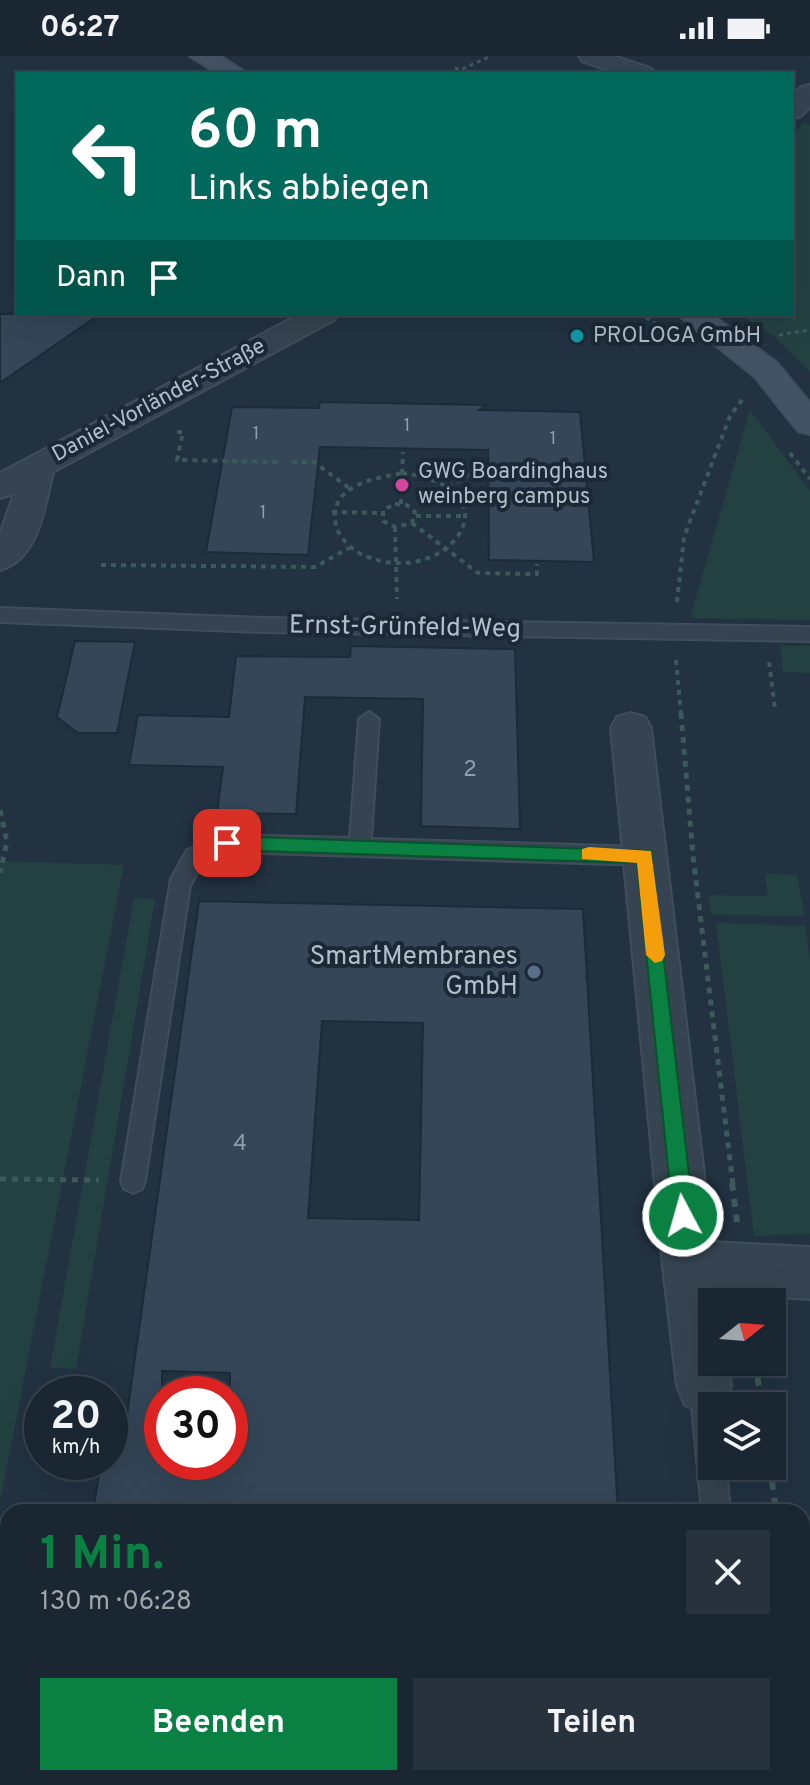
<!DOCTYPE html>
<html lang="de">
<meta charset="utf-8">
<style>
:root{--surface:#1a2631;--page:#27323d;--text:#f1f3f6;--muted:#9fa5ab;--line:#38434d;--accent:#0b8043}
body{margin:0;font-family:Overpass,sans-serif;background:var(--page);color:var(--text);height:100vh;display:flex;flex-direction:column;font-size:30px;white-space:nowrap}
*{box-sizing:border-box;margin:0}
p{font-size:26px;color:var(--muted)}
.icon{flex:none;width:44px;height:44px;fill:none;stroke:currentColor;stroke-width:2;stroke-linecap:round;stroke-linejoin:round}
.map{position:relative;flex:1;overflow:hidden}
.side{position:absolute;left:0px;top:1448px;width:810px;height:282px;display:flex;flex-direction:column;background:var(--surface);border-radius:24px 24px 0 0;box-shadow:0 8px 32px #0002,0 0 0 2px var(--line)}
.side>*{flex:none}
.guide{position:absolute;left:16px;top:16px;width:778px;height:244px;border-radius:0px;box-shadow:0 8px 32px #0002,0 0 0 2px var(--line);background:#00695c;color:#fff;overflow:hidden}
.needle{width:52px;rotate:73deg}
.fabs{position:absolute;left:698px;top:1232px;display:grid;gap:16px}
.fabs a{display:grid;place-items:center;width:88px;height:88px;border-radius:0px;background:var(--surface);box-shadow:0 8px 32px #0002,0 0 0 2px var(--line);font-size:40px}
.speed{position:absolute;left:24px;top:1320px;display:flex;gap:16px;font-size:40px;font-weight:700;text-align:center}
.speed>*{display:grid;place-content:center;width:104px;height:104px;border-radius:50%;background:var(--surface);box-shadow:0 8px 32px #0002,0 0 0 2px var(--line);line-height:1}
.speed small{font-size:20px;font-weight:400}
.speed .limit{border:12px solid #d22;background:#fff;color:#111}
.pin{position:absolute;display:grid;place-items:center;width:68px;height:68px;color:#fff;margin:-34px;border-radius:16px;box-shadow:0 4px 12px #0006}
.me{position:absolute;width:88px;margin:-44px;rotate:354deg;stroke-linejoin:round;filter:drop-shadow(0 0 6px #0008)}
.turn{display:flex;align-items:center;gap:28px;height:168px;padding:0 40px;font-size:36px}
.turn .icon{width:104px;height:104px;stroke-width:2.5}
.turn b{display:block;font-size:56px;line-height:68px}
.then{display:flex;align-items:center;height:76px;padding:0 40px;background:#0003;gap:16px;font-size:30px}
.round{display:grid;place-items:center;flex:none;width:84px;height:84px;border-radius:0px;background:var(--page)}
.headline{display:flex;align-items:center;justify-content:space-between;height:136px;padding:0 40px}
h1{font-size:48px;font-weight:700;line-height:60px;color:var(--accent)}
.button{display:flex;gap:16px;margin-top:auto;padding:16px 40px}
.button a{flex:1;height:92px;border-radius:0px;background:var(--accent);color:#fff;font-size:32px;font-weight:700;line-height:92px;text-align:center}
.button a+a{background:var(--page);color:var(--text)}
.status{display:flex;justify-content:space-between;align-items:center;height:56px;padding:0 40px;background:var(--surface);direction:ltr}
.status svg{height:22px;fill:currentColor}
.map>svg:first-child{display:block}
.green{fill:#244142}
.building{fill:#344658;stroke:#1d2b38;stroke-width:2;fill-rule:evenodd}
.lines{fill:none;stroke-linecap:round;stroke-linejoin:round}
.lane-casing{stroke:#404d5a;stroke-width:4}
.street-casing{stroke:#404d5a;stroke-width:4}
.secondary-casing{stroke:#404d5a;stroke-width:4}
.path-far3{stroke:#3d5a5a;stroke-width:3;stroke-dasharray:4 4;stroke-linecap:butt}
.path-far2{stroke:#3d5a5a;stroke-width:4;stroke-dasharray:5 5;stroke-linecap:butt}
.path-far1{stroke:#3d5a5a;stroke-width:5;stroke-dasharray:6 6;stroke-linecap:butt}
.path{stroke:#3d5a5a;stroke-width:6;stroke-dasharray:8 8;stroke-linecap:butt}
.lane{fill:#364451;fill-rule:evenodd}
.street{fill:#364451;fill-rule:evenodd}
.secondary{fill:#445364;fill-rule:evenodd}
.route{fill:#0b8043;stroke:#07532c;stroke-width:2}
.slow{fill:#f59e0b}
.culture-dot{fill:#0f9aa8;stroke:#1b2936;stroke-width:3}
.hotel-dot{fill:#d1479c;stroke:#1b2936;stroke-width:3}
.service-dot{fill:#5c6f8a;stroke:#1b2936;stroke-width:3}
.labels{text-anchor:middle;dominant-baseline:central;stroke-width:8;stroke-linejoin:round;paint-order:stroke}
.far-number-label{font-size:18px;fill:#919eac}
.far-poi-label{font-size:22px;fill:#b3becb;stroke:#1b2936;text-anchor:start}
.far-street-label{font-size:22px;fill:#b3becb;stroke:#1b2936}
.number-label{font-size:22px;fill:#919eac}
.street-label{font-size:26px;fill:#b3becb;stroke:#1b2936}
.poi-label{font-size:26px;fill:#b3becb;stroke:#1b2936;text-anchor:end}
</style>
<div class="status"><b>06:27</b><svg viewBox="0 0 49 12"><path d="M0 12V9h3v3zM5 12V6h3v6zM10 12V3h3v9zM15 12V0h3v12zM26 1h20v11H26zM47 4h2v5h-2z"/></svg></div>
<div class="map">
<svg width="810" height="1729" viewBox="0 0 810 1729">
<rect width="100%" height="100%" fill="#223241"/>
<g class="green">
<polygon points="804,67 810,69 810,316 774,280 739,258 792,258 792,81"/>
<polygon points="750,354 810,435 810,564 690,562"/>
<polygon points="780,590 810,590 810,617 783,616"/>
<polygon points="0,805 124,809 0,1446"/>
<polygon points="765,818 797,819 805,860 711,859 708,839 768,840"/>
<polygon points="134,842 155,843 76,1313 50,1312"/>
<polygon points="716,867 805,870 810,903 810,1178 754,1180"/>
<polygon points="802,1688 810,1688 810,1729 632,1729 633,1722 802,1722"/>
</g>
<g class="building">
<polygon points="0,258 100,258 0,327"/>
<polygon points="320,346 486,349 479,354 580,356 594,506 489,504 488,394 320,391 308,499 206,496 232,351 319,352"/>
<polygon points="75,585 135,586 117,677 78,677 57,661"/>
<polygon points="351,590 515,593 520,773 421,770 423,643 305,641 296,758 217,757 223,711 129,709 138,659 229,661 236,600 350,601"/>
<path d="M199 845 583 853 618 1456H93L101 1406H110V1365L126 1366ZM322 965 423 967 419 1164 308 1162ZM162 1315 230 1317V1406H162Z"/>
</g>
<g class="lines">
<defs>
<g id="lane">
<polygon points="0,552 265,562 810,571 810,585 265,576 0,566"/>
<polygon points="369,656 379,663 371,783 645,791 653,794 656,800 653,806 645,809 228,796 203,806 190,830 145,1125 142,1133 133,1137 124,1133 121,1125 171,823 187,794 227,779 350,782 359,663"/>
<polygon points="704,1316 714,1320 720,1350 712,1350 712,1410 726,1410 730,1456 702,1456 690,1330 694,1320"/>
<rect x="802" y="1654" width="8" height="32"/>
<polygon points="0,1702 8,1702 8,1722 22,1722 19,1729 0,1729"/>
<polygon points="313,1722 557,1722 560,1729 316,1729"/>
<polygon points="602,1722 634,1722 633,1729 601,1729"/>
</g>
<g id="street">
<polygon points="579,0 614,0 652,13 655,18 619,18 582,5"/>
<polygon points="810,29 810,51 801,60 792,63 792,40 801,31"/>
<path d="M300 258H338L334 264 53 416C45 450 39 503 0 514V478L14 438 0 442V417Z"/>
<polygon points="631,657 645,661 651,672 712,1186 810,1191 810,1243 719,1238 720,1246 712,1246 712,1306 728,1306 731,1330 723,1349 712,1350 712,1354 704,1357 685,1349 677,1330 663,1211 611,672 617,661"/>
</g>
<g id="secondary">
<polygon points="190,0 220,0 248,18 218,18"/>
<polygon points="677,258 711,258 777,307 810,347 810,378 798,375 755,321"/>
</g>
</defs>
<use href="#lane" class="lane-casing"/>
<use href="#street" class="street-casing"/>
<use href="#secondary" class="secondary-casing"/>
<g class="path-far3">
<polyline points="455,12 460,14 491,0"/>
<polyline points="639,258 659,269"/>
<polyline points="779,279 810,274"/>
</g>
<g class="path-far2">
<polyline points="177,376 183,376 177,404 282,406"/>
<polyline points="790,397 810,423"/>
<polyline points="292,406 314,406 349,432"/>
<path d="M402 417C525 433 444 540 359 497 349 491 339 481 336 470 327 430 372 423 402 417Z"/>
<polyline points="448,431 484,409 515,411"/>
<polygon points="395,448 407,449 415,456 412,467 395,471 383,465 383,454"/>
<polyline points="401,448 403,396"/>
<polyline points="332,456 381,457"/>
<polyline points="416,460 467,460"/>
<polyline points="412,467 478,517 537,518 537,508"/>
<polyline points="395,471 397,543"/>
<polyline points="101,509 315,511 349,492"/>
<polyline points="677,546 684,481 730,360 744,341"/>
<polyline points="676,604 681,659"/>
<polyline points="769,606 775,653"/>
</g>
<g class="path-far1">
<polyline points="681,657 693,800 733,1129"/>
<polyline points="0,754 7,786 0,817"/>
<polyline points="0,1123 99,1124"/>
</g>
<g class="path">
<polyline points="732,1127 737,1166"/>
<polyline points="755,1306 762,1350"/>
<polyline points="770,1410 776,1456"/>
</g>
<use href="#lane" class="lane"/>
<use href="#street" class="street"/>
<use href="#secondary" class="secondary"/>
</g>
<polygon class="route" points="227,780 651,795 694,1160 691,1167 683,1170 676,1167 673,1160 637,807 227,794 218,787"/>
<polygon class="slow" points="589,791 651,795 665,899 662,905 655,907 646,899 637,807 582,803 582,793"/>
<circle class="culture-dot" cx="577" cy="280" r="8"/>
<circle class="hotel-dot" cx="402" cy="429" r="8"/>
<circle class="service-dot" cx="534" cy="916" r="8"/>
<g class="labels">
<g class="far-number-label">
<text x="407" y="370">1</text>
<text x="256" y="378">1</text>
<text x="553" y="383">1</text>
<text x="263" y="457">1</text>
</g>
<g class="far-poi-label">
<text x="593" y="280">PROLOGA GmbH</text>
<text x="418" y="416">GWG Boardinghaus<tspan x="418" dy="25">weinberg campus</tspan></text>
</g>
<g class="far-street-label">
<text transform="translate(159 345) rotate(-28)">Daniel-Vorländer-Straße</text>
</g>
<g class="number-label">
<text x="470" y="714">2</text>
<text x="240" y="1088">4</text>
</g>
<g class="street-label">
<text transform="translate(405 572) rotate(1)">Ernst-Grünfeld-Weg</text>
</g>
<g class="poi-label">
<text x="518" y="901">SmartMembranes<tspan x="518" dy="30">GmbH</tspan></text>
</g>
</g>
</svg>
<div class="fabs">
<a><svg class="needle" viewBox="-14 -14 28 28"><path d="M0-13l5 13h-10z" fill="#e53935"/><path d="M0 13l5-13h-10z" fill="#9fa5ab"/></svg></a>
<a><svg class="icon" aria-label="layers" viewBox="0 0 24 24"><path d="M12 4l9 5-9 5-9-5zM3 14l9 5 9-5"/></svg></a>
</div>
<div class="speed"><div>20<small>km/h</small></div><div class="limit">30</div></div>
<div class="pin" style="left:227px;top:787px;background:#d93025"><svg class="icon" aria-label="arrive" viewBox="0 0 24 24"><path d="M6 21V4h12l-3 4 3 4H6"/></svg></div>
<svg class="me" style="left:683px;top:1160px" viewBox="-20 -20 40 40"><circle r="17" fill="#0b8043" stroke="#fff" stroke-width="3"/><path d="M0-11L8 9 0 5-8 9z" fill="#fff"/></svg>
<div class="guide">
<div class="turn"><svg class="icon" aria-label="left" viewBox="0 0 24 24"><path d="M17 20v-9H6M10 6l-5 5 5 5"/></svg><div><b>60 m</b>Links abbiegen</div></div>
<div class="then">Dann<svg class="icon" aria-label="arrive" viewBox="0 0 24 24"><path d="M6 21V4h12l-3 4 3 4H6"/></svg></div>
</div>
<section class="side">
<div class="headline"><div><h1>1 Min.</h1><p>130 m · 06:28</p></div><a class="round"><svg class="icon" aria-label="close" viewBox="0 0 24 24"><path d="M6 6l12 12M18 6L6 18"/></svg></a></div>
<div class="button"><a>Beenden</a><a>Teilen</a></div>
</section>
</div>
